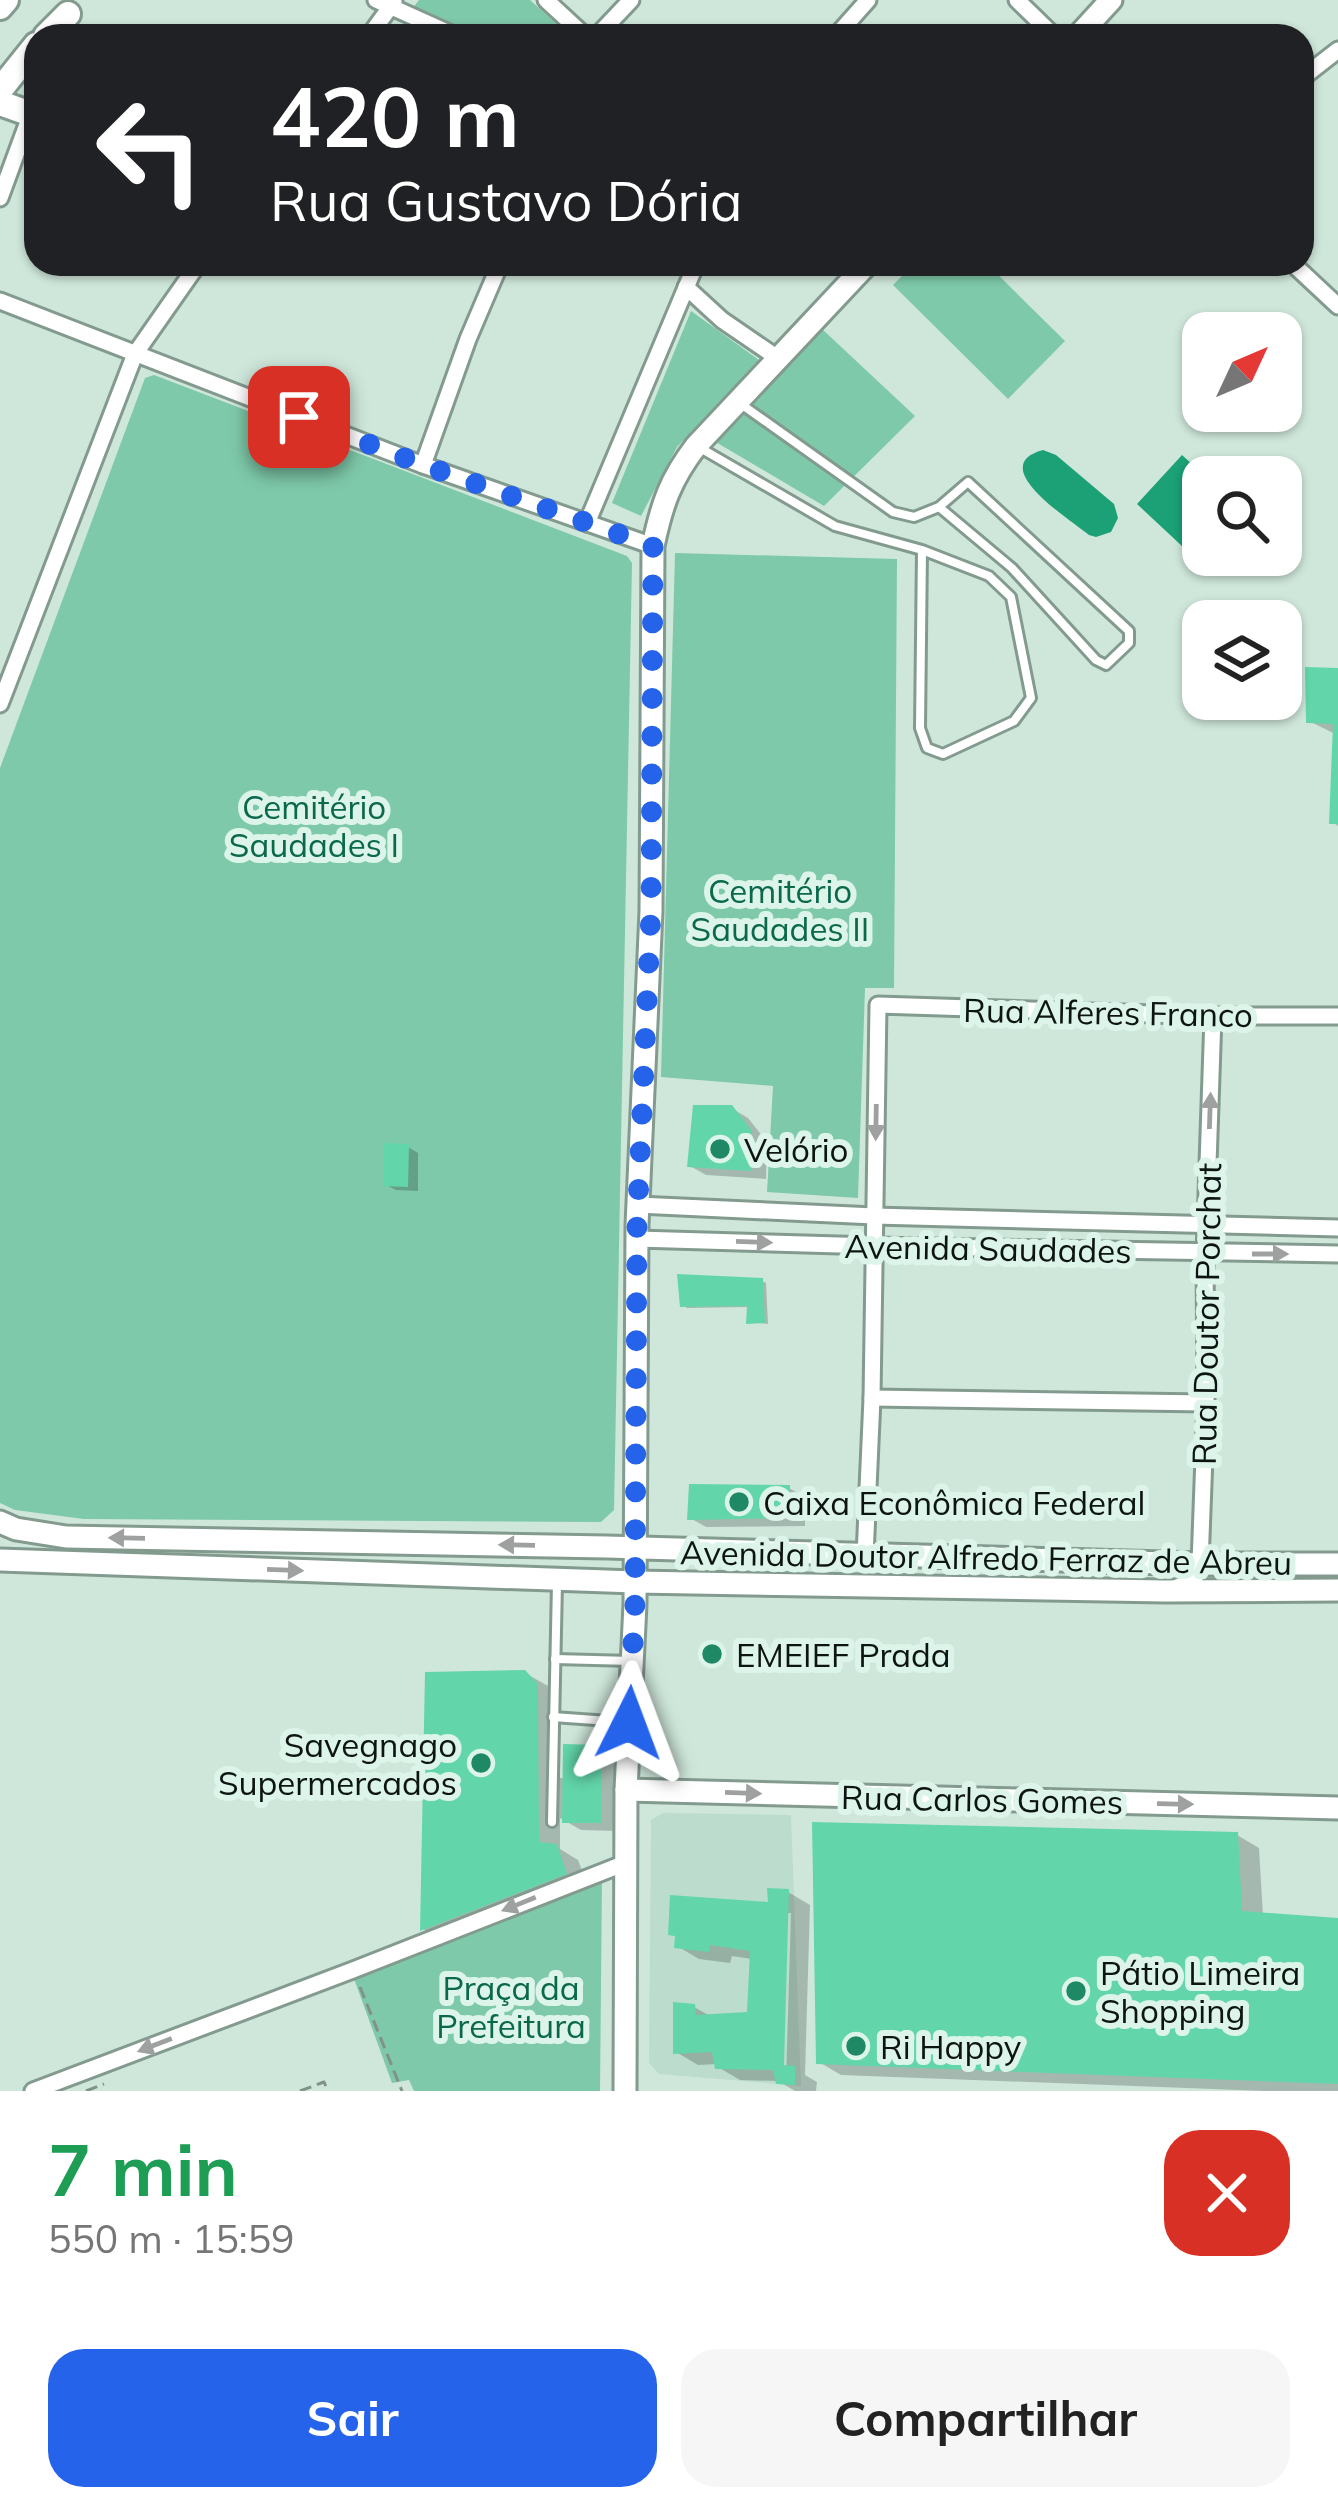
<!DOCTYPE html>
<html lang="pt">
<meta charset="utf-8">
<style>
:root{--surface:#fff;--page:#f6f6f6;--text:#222;--muted:#767676;--accent:#2563eb}
body{margin:0;font-family:Mulish,sans-serif;background:var(--page);color:var(--text);height:100vh;display:flex;flex-direction:column;font-size:45px;white-space:nowrap}
*{box-sizing:border-box;margin:0}
p{font-size:39px;color:var(--muted)}
.icon{flex:none;width:66px;height:66px;fill:none;stroke:currentColor;stroke-width:2;stroke-linecap:round;stroke-linejoin:round}
.map{position:relative;height:2091px;overflow:hidden}
.side{display:flex;flex-direction:column;background:var(--surface);flex:1}
.side>*{flex:none}
.hud{position:absolute;left:24px;top:24px;width:1290px;height:252px;border-radius:36px;box-shadow:0 3px 9px #0004;background:#202124;color:#fff;overflow:hidden}
.needle{width:78px;rotate:46deg}
.buttons{position:absolute;left:1182px;top:312px;display:grid;gap:24px}
.buttons a{display:grid;place-items:center;width:120px;height:120px;border-radius:24px;background:var(--surface);box-shadow:0 3px 9px #0004;font-size:60px}
.pin{position:absolute;display:grid;place-items:center;width:102px;height:102px;color:#fff;margin:-51px;border-radius:24px;box-shadow:0 6px 18px #0006}
.me{position:absolute;width:132px;margin:-66px;rotate:3deg;stroke-linejoin:round;filter:drop-shadow(0 0 9px #0008)}
.turn{display:flex;align-items:center;gap:42px;height:252px;padding:0 48px;font-size:54px}
.turn .icon{width:156px;height:156px;stroke-width:2.5}
.turn b{display:block;font-size:84px;line-height:102px}
.round{display:grid;place-items:center;flex:none;width:126px;height:126px;border-radius:36px;background:var(--page)}
.overview{display:flex;align-items:center;justify-content:space-between;height:204px;padding:0 48px}
h1{font-size:72px;font-weight:700;line-height:90px;color:#1e9e55}
.button{display:flex;gap:24px;margin-top:auto;padding:24px 48px}
.button a{flex:1;height:138px;border-radius:36px;background:var(--accent);color:#fff;font-size:48px;font-weight:700;line-height:138px;text-align:center}
.button a+a{background:var(--page);color:var(--text)}
.map>svg:first-child{display:block}
.built{fill:#bcdccd}
.green{fill:#7ec9a9}
.water{fill:#1ca076}
.shadow{fill:#0003;fill-rule:evenodd}
.building{fill:#62d6aa}
.lines{fill:none;stroke-linecap:round;stroke-linejoin:round}
.lane-casing{stroke:#839a8f;stroke-width:14}
.street-casing{stroke:#839a8f;stroke-width:21}
.secondary-casing{stroke:#839a8f;stroke-width:27}
.primary-casing{stroke:#839a8f;stroke-width:30}
.path{stroke:#81928a;stroke-width:3;stroke-dasharray:12 6;stroke-linecap:butt}
.lane{stroke:#fff;stroke-width:8}
.street{stroke:#fff;stroke-width:15}
.secondary{stroke:#fff;stroke-width:21}
.primary{stroke:#fff;stroke-width:24}
.oneway{fill:#9ea1a0}
.route{stroke:#2563eb;stroke-width:21;stroke-dasharray:0 37.8}
.poi-dot{fill:#1f8966;stroke:#dcf4e9;stroke-width:4.5}
.labels{text-anchor:middle;dominant-baseline:central;stroke-width:12;stroke-linejoin:round;paint-order:stroke}
.park-label{font-size:33px;fill:#0a684b;stroke:#dcf4e9}
.street-label{font-size:33px;fill:#0d1512;stroke:#dcf4e9}
.poi-label{font-size:33px;fill:#0d1512;stroke:#dcf4e9;text-anchor:start}
</style>
<div class="map">
<svg width="1338" height="2091" viewBox="0 0 1338 2091">
<rect width="100%" height="100%" fill="#cfe7db"/>
<polygon class="built" points="663,1813 791,1815 801,2086 659,2074 649,2063 651,1820"/>
<g class="green">
<polygon points="419,0 530,0 562,29 558,36 471,36 412,9"/>
<polygon points="914,264 987,264 1065,341 1008,399 893,285"/>
<polygon points="691,311 759,360 677,447 641,516 612,503"/>
<polygon points="821,328 915,416 824,506 714,441"/>
<polygon points="154,375 627,556 632,563 614,1510 601,1522 84,1519 15,1510 0,1503 0,768 145,378"/>
<polygon points="675,553 897,559 894,988 865,988 858,1198 767,1192 773,1086 661,1077"/>
<polygon points="602,1878 600,2091 414,2091 409,2080 392,2083 353,1976"/>
</g>
<g class="water">
<path d="M1043 450 1056 455 1114 504 1118 518 1111 532 1096 537 1089 535C1071 520 984 466 1043 450Z"/>
<polygon points="1182,455 1206,477 1203,477 1203,525 1183,547 1137,504"/>
</g>
<g class="shadow">
<polygon points="1338,671 1338,826 1332,822 1335,734 1309,721"/>
<polygon points="731,1108 748,1118 767,1142 766,1179 706,1175 690,1166"/>
<polygon points="408,1147 418,1153 418,1191 396,1190 386,1185"/>
<polygon points="762,1281 766,1283 768,1324 749,1322 750,1307 687,1308 683,1305"/>
<polygon points="789,1488 805,1497 805,1526 706,1527 690,1518"/>
<polygon points="525,1673 548,1686 559,1699 560,1778 565,1778 601,1748 617,1757 617,1831 581,1830 560,1818 560,1849 578,1860 588,1886 445,1942 423,1929"/>
<polygon points="1237,1835 1259,1848 1263,1916 1338,1921 1338,2091 1265,2091 841,2075 819,2062"/>
<path d="M788 1892 810 1905 805 2075 817 2082 816 2091H795L778 2081 740 2080 718 2067 717 2064 698 2065 676 2052 694 2007 712 2017 750 2015 752 1959 732 1956 730 1963 699 1959 677 1946 772 1905ZM785 1913H791L786 2081 780 2080Z"/>
</g>
<g class="building">
<polygon points="1305,667 1338,668 1338,824 1329,824 1333,724 1306,723"/>
<polygon points="693,1105 732,1105 752,1131 751,1171 687,1167"/>
<polygon points="384,1143 409,1144 408,1187 383,1186"/>
<polygon points="677,1274 763,1278 765,1323 746,1324 747,1306 680,1307"/>
<polygon points="689,1484 790,1485 789,1518 687,1520"/>
<polygon points="525,1670 538,1684 539,1842 557,1844 567,1874 420,1931 425,1672"/>
<polygon points="563,1744 602,1745 601,1823 562,1823"/>
<polygon points="812,1822 1238,1832 1242,1911 1338,1918 1338,2084 816,2064"/>
<polygon points="767,1888 789,1889 784,2065 795,2066 795,2085 776,2084 773,2070 715,2069 712,2052 673,2054 673,2002 695,2004 696,2015 747,2012 750,1951 710,1945 709,1952 674,1948 675,1936 668,1935 670,1895 768,1902"/>
</g>
<g class="lines">
<defs>
<g id="lane">
<polyline points="741,404 893,512 914,517 939,507 968,482 1129,631 1129,643 1106,665 1096,660 1012,568 939,507"/>
<polyline points="702,449 835,526 922,550 989,576 1011,597 1031,698 1014,721 943,754 927,748 920,728 922,550"/>
<polyline points="555,1659 632,1661"/>
<polyline points="553,1717 623,1722"/>
<polyline points="552,1822 557,1583"/>
</g>
<g id="street">
<polyline points="376,0 456,36"/>
<polyline points="546,0 585,36"/>
<polyline points="1017,0 1054,36"/>
<polyline points="369,36 394,2"/>
<polyline points="597,36 631,0"/>
<polyline points="836,36 868,0"/>
<polyline points="1302,78 1338,50"/>
<polyline points="0,198 36,100"/>
<polyline points="1293,264 1338,306"/>
<polyline points="686,287 722,320 779,359"/>
<polyline points="0,301 423,465 653,546"/>
<polyline points="423,465 468,339 500,264"/>
<polyline points="587,523 696,264"/>
<polyline points="0,704 135,354 198,264"/>
<polyline points="638,1205 874,1216 1338,1228"/>
<polyline points="637,1239 873,1246 1338,1254"/>
<polyline points="872,1398 1206,1403"/>
<polyline points="865,1556 872,1398 878,1005 1213,1016 1338,1016"/>
<path d="M1177 1587C1191 1583 1198 1579 1200 1564L1206 1403 1205 1253 1213 1016"/>
<polyline points="33,2091 353,1970 628,1862"/>
</g>
<g id="secondary">
<polyline points="1078,36 1111,0"/>
<polyline points="0,1522 16,1529 66,1537 607,1547 1200,1564 1338,1564"/>
<polyline points="0,1560 635,1582 1165,1591 1338,1590"/>
<polyline points="626,1790 1338,1808"/>
<path d="M625 2091 626 1790 635 1604 637 1225 651 911 653 546C662 504 670 480 696 446L867 264"/>
</g>
<g id="primary">
<polyline points="0,7 6,0"/>
<polyline points="46,36 68,14"/>
<polyline points="0,90 36,45"/>
<polyline points="0,103 31,114"/>
</g>
</defs>
<use href="#lane" class="lane-casing"/>
<use href="#street" class="street-casing"/>
<use href="#secondary" class="secondary-casing"/>
<use href="#primary" class="primary-casing"/>
<g class="path">
<polyline points="360,1987 402,2091"/>
<polyline points="86,2091 104,2084"/>
<polyline points="300,2091 324,2082 328,2091"/>
</g>
<use href="#lane" class="lane"/>
<use href="#street" class="street"/>
<use href="#secondary" class="secondary"/>
<use href="#primary" class="primary"/>
</g>
<defs><path id="oneway-solid" d="M-6-.8H1V-3.2L6.5 0L1 3.2V.8H-6Z" transform="scale(3)"/></defs>
<g class="oneway">
<use href="#oneway-solid" transform="translate(1210 1111) rotate(-88)"/>
<use href="#oneway-solid" transform="translate(876 1122) rotate(91)"/>
<use href="#oneway-solid" transform="translate(754 1242) rotate(2)"/>
<use href="#oneway-solid" transform="translate(1270 1254)"/>
<use href="#oneway-solid" transform="translate(127 1538) rotate(-179)"/>
<use href="#oneway-solid" transform="translate(517 1545) rotate(-179)"/>
<use href="#oneway-solid" transform="translate(285 1570) rotate(2)"/>
<use href="#oneway-solid" transform="translate(743 1793) rotate(2)"/>
<use href="#oneway-solid" transform="translate(1175 1804) rotate(1)"/>
<use href="#oneway-solid" transform="translate(519 1904) rotate(158)"/>
<use href="#oneway-solid" transform="translate(155 2045) rotate(159)"/>
</g>
<g class="lines">
<polyline class="route" points="299,417 423,465 653,546 651,911 637,1225 635,1604 629,1723"/>
</g>
<g class="poi-dot">
<circle cx="720" cy="1149" r="12"/>
<circle cx="739" cy="1502" r="12"/>
<circle cx="712" cy="1654" r="12"/>
<circle cx="481" cy="1763" r="12"/>
<circle cx="1076" cy="1991" r="12"/>
<circle cx="856" cy="2046" r="12"/>
</g>
<g class="labels">
<g class="park-label">
<text x="314" y="806">Cemitério<tspan x="314" dy="38">Saudades I</tspan></text>
<text x="780" y="890">Cemitério<tspan x="780" dy="38">Saudades II</tspan></text>
<text x="511" y="1987">Praça da<tspan x="511" dy="38">Prefeitura</tspan></text>
</g>
<g class="street-label">
<text transform="translate(1108 1012) rotate(1)">Rua Alferes Franco</text>
<text transform="translate(988 1248) rotate(1)">Avenida Saudades</text>
<text transform="translate(1206 1314) rotate(-89)">Rua Doutor Porchat</text>
<text transform="translate(986 1557) rotate(1)">Avenida Doutor Alfredo Ferraz de Abreu</text>
<text transform="translate(982 1799) rotate(1)">Rua Carlos Gomes</text>
</g>
<g class="poi-label">
<text x="744" y="1149">Velório</text>
<text x="763" y="1502">Caixa Econômica Federal</text>
<text x="736" y="1654">EMEIEF Prada</text>
<text x="457" y="1744" text-anchor="end">Savegnago<tspan x="457" dy="38">Supermercados</tspan></text>
<text x="1100" y="1972">Pátio Limeira<tspan x="1100" dy="38">Shopping</tspan></text>
<text x="880" y="2046">Ri Happy</text>
</g>
</g>
</svg>
<div class="buttons">
<a><svg class="needle" viewBox="-14 -14 28 28"><path d="M0-13l5 13h-10z" fill="#e53935"/><path d="M0 13l5-13h-10z" fill="#767676"/></svg></a>
<a><svg class="icon" aria-label="search" viewBox="0 0 24 24"><circle cx="10" cy="10" r="6"/><path d="M15 15l6 6"/></svg></a>
<a><svg class="icon" aria-label="layers" viewBox="0 0 24 24"><path d="M12 4l9 5-9 5-9-5zM3 14l9 5 9-5"/></svg></a>
</div>
<div class="pin" style="left:299px;top:417px;background:#d93025"><svg class="icon" aria-label="arrive" viewBox="0 0 24 24"><path d="M6 21V4h12l-3 4 3 4H6"/></svg></div>
<svg class="me" style="left:629px;top:1723px" viewBox="-20 -20 40 40"><path d="M0-17L14 15 0 8-14 15z" fill="#2563eb" stroke="#fff" stroke-width="4"/></svg>
<div class="hud">
<div class="turn"><svg class="icon" aria-label="left" viewBox="0 0 24 24"><path d="M17 20v-9H6M10 6l-5 5 5 5"/></svg><div><b>420 m</b>Rua Gustavo Dória</div></div>
</div>
</div>
<section class="side">
<div class="overview"><div><h1>7 min</h1><p>550 m · 15:59</p></div><a class="round" style="background:#d93025;color:#fff"><svg class="icon" aria-label="close" viewBox="0 0 24 24"><path d="M6 6l12 12M18 6L6 18"/></svg></a></div>
<div class="button"><a>Sair</a><a>Compartilhar</a></div>
</section>
